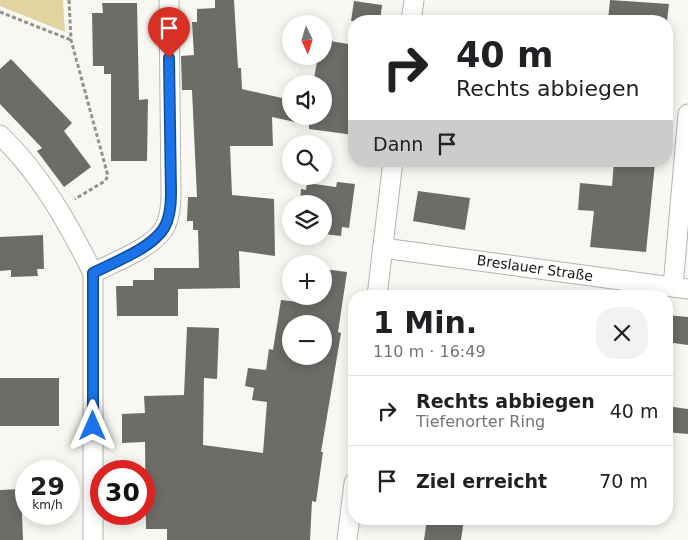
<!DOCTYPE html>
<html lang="de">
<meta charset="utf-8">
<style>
:root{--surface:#fff;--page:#f2f2f2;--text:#202124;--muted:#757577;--line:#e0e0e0}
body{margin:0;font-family:"DejaVu Sans",sans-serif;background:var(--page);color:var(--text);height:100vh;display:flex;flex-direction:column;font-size:19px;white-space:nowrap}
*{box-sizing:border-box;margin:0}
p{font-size:16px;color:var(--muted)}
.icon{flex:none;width:28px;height:28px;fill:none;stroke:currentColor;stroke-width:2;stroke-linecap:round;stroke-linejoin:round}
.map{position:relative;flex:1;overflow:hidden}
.panel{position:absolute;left:348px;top:290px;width:325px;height:235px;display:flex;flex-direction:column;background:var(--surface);border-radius:20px;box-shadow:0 2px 12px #0003}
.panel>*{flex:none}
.hud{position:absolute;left:348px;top:15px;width:325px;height:152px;border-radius:20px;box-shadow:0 2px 12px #0003;background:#fff;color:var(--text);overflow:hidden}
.needle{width:32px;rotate:176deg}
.tools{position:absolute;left:282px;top:15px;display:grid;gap:10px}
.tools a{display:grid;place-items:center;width:50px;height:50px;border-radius:50%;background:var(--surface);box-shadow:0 2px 12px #0003;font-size:25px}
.speed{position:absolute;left:15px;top:460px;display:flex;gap:10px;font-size:25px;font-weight:700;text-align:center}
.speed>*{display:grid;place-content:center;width:65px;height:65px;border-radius:50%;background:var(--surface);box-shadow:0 2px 12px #0003;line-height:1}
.speed small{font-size:12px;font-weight:400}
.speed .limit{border:8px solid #d22;background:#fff;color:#111}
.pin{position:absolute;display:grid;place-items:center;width:42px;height:42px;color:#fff;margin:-51px -21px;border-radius:50% 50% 50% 0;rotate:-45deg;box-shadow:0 0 5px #0007}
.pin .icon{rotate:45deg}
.me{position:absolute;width:55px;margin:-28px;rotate:0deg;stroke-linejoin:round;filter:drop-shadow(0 0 4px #0008)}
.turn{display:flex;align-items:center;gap:18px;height:105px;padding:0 25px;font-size:22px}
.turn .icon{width:65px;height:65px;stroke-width:2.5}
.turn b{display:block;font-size:35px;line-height:42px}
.then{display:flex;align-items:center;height:48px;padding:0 25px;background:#0003;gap:10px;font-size:19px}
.round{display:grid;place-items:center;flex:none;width:52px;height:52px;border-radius:20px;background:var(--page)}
.summary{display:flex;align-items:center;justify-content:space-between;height:85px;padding:0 25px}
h1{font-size:30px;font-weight:600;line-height:38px}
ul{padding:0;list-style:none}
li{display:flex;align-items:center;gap:15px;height:70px;padding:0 25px;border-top:1px solid var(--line)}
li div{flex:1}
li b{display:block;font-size:19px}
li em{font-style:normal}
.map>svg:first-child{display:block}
.green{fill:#e2d4a1}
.building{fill:#6d6c68;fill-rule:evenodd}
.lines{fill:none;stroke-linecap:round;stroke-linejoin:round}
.minor-casing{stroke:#b5b4af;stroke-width:21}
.path{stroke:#92918e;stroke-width:3;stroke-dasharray:4 2.5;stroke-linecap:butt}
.minor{stroke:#fff;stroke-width:19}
.route-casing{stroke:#114b97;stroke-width:12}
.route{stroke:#1a73e8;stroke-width:9}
.labels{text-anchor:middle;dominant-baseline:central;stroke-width:4;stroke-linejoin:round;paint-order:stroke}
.street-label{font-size:14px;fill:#1c1b1a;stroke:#fff}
</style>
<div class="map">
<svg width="688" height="540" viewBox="0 0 688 540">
<rect width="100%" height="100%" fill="#f8f7f2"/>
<polygon class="green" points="0,0 63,0 65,32 0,6"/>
<g class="building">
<polygon points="215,0 234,0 238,68 241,68 242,89 291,100 291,116 324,116 324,84 313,84 318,56 324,56 324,40 354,45 354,135 309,129 309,125 272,117 273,146 230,146 232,195 274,199 275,256 239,251 240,288 178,289 178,316 117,316 116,286 133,286 133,280 154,280 154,268 199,268 198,230 193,230 193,221 187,221 188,197 197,197 192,90 182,90 181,56 194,55 192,22 197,22 197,9 215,8"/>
<polygon points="610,0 669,4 667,21 608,21"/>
<polygon points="354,1 382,5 380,21 351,21"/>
<polygon points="102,3 137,3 139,100 148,99 147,161 111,161 111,74 104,74 104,66 93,66 92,13 103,13"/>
<polygon points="11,59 72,123 64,131 91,167 64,187 37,151 42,148 0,104 0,69"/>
<polygon points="614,161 655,163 646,252 590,247 594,211 578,210 580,183 612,186"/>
<polygon points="337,182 355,184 349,228 342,227 341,236 324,234 324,204 300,204 301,189 306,190 307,183 336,187"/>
<polygon points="418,191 470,198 465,230 413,221"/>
<polygon points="43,235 44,269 37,269 38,276 11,277 11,270 0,271 0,237"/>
<path d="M324 269 347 272 338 332 341 333 321 452H323L316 502 312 501 310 540H167V529H146L145 442 122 443V414L145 413 144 396 184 395 187 327 219 328 217 379 204 378 203 445 263 453 267 402 252 400 254 388 245 386 248 368 266 370 269 349 273 350 281 300 307 303 308 296H324ZM291 324H324V356H291Z"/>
<polygon points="666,315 688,317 688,345 666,342"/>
<rect x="0" y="378" width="59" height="48"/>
<polygon points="666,406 688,409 688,434 666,432"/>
<polygon points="21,489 23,540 0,540 0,490"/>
<polygon points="427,519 464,519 461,540 424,540"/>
</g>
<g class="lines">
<defs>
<g id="minor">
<polyline points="411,21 414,0"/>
<path d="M0 135C40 173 68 223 93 273 114 262 156 247 166 225 170 215 171 205 171 194L169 0"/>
<polyline points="383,248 688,289"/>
<polyline points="673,287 688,114"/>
<polyline points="377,296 393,161"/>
<polyline points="93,540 93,273"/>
<polyline points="347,540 354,483"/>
</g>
</defs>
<use href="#minor" class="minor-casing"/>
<g class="path">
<polyline points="69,0 71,40 108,176 105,181 75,199"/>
<polyline points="0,12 71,40"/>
</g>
<use href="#minor" class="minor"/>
</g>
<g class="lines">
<defs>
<path id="route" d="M93 426V273C114 262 151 249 164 228 170 218 171 206 171 194L169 58"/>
</defs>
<use href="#route" class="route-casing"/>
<use href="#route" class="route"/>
</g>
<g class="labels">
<g class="street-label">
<text transform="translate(535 268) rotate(8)">Breslauer Straße</text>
</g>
</g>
</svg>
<div class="tools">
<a><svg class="needle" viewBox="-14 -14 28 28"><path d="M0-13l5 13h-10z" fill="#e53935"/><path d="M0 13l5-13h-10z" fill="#757577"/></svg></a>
<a><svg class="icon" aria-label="sound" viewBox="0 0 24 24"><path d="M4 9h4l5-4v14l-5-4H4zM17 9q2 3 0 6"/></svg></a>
<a><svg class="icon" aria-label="search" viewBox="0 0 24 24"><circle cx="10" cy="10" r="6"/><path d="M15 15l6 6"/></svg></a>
<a><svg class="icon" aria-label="layers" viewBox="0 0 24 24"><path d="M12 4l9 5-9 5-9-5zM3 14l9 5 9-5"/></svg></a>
<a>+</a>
<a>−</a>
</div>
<div class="speed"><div>29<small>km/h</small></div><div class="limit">30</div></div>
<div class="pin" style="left:169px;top:58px;background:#d93025"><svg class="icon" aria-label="arrive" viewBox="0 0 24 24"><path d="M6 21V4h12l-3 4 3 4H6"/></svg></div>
<svg class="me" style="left:93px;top:426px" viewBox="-20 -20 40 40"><path d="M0-17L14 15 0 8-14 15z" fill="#1a73e8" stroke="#fff" stroke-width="4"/></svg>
<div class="hud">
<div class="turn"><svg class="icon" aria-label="right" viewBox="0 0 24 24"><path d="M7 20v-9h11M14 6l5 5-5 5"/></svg><div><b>40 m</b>Rechts abbiegen</div></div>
<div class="then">Dann<svg class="icon" aria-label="arrive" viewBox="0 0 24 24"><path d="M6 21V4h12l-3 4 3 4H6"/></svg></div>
</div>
<section class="panel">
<div class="summary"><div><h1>1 Min.</h1><p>110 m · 16:49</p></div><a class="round"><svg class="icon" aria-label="close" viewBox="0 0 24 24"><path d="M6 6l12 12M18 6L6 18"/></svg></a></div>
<ul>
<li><svg class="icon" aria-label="right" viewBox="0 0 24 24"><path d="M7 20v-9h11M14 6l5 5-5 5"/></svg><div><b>Rechts abbiegen</b><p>Tiefenorter Ring</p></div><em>40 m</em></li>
<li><svg class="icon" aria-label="arrive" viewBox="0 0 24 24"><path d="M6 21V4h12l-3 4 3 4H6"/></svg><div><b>Ziel erreicht</b></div><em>70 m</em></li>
</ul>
</section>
</div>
